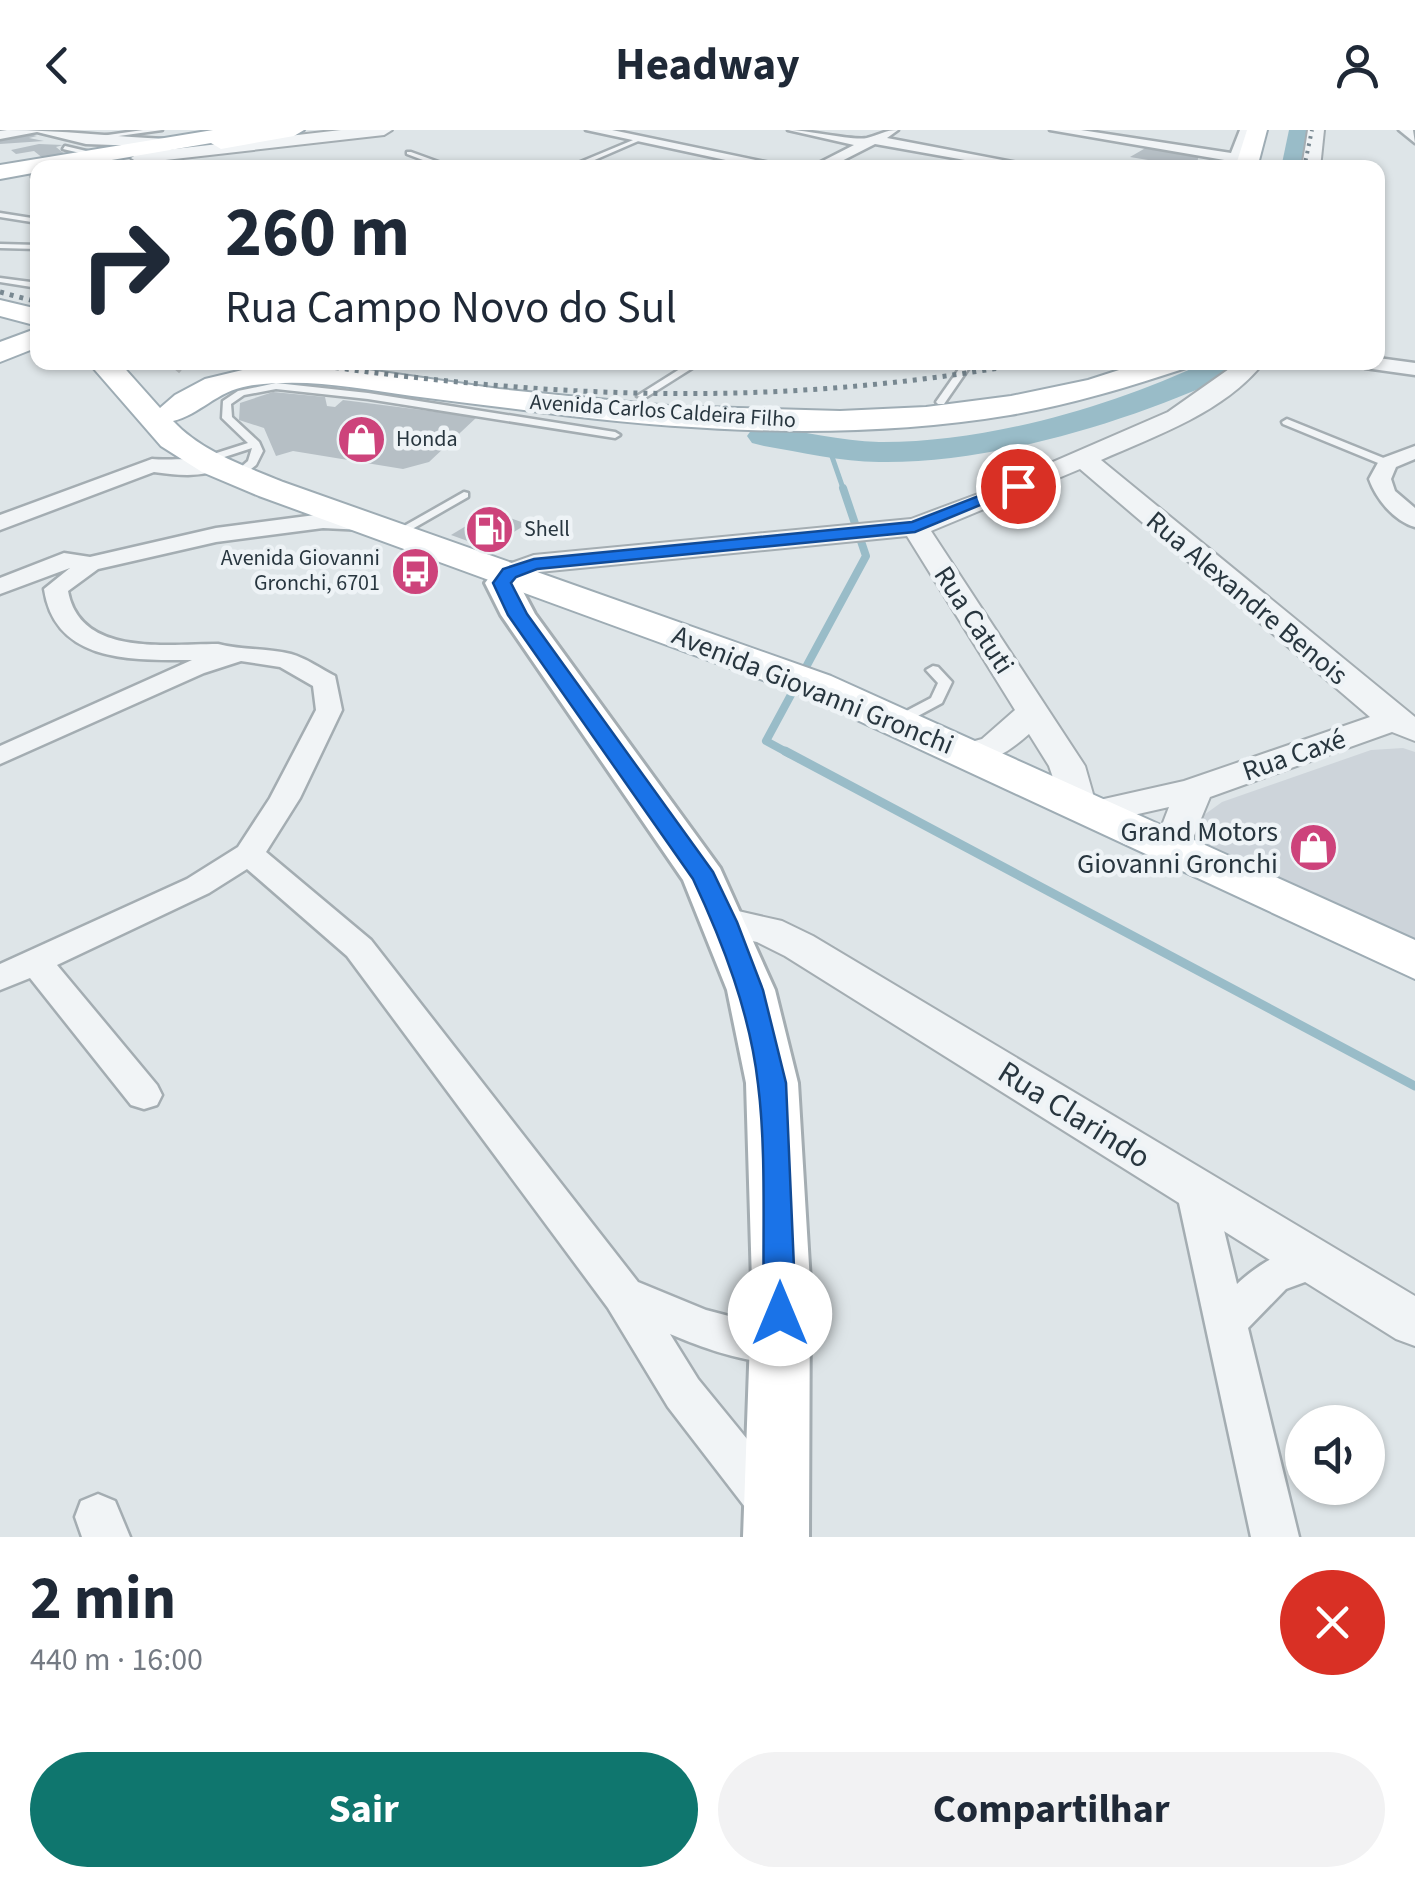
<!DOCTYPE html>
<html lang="pt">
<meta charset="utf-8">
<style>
:root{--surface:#fff;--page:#f2f2f3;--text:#1f2937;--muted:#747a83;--accent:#0f766e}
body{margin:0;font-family:"Source Sans 3",sans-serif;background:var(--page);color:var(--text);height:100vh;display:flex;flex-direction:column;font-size:38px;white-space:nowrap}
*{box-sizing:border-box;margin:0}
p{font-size:32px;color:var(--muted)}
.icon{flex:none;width:55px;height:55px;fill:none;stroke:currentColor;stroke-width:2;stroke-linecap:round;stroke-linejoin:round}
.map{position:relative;height:1407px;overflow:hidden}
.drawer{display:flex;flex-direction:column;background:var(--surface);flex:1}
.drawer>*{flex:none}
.hud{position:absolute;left:30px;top:30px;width:1355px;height:210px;border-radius:20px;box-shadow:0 2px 8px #0004;background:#fff;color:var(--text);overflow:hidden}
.controls{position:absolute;left:1285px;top:1275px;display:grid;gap:20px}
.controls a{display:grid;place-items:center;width:100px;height:100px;border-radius:50%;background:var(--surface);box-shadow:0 2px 8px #0004;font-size:50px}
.pin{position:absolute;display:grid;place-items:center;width:85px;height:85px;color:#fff;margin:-42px;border:5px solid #fff;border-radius:50%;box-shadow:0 2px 10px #0007}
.me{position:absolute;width:110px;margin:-55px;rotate:0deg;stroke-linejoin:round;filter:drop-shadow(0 0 8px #0008)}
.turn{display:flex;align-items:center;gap:35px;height:210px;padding:0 30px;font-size:45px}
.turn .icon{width:130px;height:130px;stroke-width:2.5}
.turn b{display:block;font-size:70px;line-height:85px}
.round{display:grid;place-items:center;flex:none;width:105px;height:105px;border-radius:52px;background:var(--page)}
.summary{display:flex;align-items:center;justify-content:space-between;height:170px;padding:0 30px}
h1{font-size:60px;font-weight:700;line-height:75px}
.cta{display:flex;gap:20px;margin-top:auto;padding:20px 30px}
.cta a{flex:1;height:115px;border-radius:60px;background:var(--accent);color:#fff;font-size:40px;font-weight:700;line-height:115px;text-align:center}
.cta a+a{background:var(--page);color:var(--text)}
header{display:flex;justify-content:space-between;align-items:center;height:130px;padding:0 30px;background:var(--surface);font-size:45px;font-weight:700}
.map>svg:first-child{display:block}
.built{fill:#cdd4da}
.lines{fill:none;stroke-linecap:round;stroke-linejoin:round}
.stream-far2{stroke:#99bcc8;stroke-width:5}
.stream-far1{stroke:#99bcc8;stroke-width:8}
.stream{stroke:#99bcc8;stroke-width:9}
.river{fill:#99bcc8;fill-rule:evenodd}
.building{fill:#b6bfc5}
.service-casing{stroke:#a4adb2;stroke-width:5}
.minor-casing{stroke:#a4adb2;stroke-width:5}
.tertiary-casing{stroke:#a4adb2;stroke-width:4}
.secondary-casing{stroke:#a4adb2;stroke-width:6}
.primary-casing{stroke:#9eacb4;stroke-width:4}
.path{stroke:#bdc3c6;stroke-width:4;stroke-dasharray:5 5;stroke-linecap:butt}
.service{fill:#f1f4f6;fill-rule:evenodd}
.minor{fill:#f1f4f6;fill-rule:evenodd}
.tertiary{fill:#f1f4f6;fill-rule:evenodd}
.secondary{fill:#fff;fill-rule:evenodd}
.primary{fill:#fff;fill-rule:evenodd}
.rail-far1{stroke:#788891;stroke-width:4;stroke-dasharray:2.5 5;stroke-linecap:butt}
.rail{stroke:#788891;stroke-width:5;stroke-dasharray:4 6;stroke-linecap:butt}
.route{fill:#1a73e8;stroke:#114b97;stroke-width:2.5}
.labels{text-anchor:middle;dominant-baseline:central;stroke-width:9;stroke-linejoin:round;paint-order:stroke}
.far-street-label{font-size:22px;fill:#28363f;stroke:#eef3f6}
.far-poi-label{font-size:22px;fill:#28363f;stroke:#eef3f6;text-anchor:start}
.street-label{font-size:28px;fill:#28363f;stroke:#eef3f6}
.poi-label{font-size:28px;fill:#28363f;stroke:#eef3f6;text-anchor:end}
.near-street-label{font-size:32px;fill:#28363f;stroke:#eef3f6}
</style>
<header><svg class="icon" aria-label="back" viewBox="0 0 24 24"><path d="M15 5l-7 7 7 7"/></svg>Headway<svg class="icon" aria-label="person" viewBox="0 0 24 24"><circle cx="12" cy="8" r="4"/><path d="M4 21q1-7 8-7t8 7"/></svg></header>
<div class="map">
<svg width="1415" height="1407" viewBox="0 0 1415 1407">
<rect width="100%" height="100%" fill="#dee5e8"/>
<polygon class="built" points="1403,618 1415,622 1415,815 1203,713 1198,697 1204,685 1222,672 1371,620"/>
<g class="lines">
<polyline class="stream-far2" points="829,318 844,361"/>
<polyline class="stream-far1" points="790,624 766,611 866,426 843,358"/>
<polyline class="stream" points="785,621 1415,956"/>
<g class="river">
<polygon points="1289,0 1311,0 1304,38 1281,38"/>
<path d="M1206 232H1247L1243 239C1139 289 995 334 879 332 841 332 801 322 764 316L752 313 747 306 752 299 764 296C801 301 841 311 879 312 985 313 1111 277 1206 232Z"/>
</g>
</g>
<g class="building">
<polygon points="30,4 37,6 29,8 44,11 0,14 0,7"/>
<polygon points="39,14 63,15 56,17 67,26 44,29 34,21 16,24 11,20"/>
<polygon points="1149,16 1199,24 1196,38 1130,27"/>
<polygon points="273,262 325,267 327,276 335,277 343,270 477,287 429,332 403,339 293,321 276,326 264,298 239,290 240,273"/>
<polygon points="491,381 527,394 487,418 451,405"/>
</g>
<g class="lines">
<defs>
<g id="service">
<polygon points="143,0 162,0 83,11 80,9"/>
<polygon points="638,8 643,9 576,38 566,38"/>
<polygon points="65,16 99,24 100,25 97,27 63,19"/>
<polygon points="407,22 411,22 455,38 444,38 407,24"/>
<polygon points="32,45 38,45 38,50 32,47"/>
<polygon points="0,83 38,89 38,93 0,87"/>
<polygon points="0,114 38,115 38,119 0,118"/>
<polygon points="0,148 38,153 38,158 0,152"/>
<polygon points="691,232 702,232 645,268 637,266"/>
<polygon points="964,232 973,232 944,274 938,274 936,272"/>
<polygon points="276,253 368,263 615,302 620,305 615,308 368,269 276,259 244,265 231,274 232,287 259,312 263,321 256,335 241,347 232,345 248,331 252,318 209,332 201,332 201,328 248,313 222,288 223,271 238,261"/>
<polygon points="1287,289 1391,331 1392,333 1383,335 1283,294 1282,292"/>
<polygon points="464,362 468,363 468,367 400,406 392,406 390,404"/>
<polygon points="933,536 938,537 952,552 942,573 903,594 893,594 891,591 893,588 931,568 938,553 926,540"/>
</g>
<g id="minor">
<path d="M7 0C61 0 114 7 168 9L175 13 168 17 86 14 37 2 0 9V1Z"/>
<polygon points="586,0 612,0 794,38 763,38"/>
<path d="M788 0C808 0 853 11 867 8 879 5 885 0 898 0L887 8 1044 38H1010L875 14 828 38H809L854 15Z"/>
<polygon points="1050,0 1081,0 1231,23 1240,0 1252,0 1243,28 1236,32"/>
<polygon points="1399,0 1413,0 1415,13"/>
<polygon points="1378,228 1415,233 1415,245 1365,238 1356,232 1378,232"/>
<path d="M1415 316V329L1396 337 1391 349 1395 361 1415 378V397C1394 391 1376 369 1369 349L1380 329Z"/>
<path d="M152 329C171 331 214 326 225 335 207 349 176 345 154 342L0 400V385Z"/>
<path d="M323 384 364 386 375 393 364 400 323 398 216 412 98 439 68 461C80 527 166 514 218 514 240 520 266 518 291 524 306 528 321 539 335 546L342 580 300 668 266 722 371 810 638 1152 706 1180 794 1203 800 1216 794 1229C764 1241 700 1217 670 1204L698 1249 787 1358 794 1374 787 1390 771 1397 755 1390 668 1277 608 1178 347 826 247 739 209 763 57 835 157 955 162 965 157 975 144 979 131 975 30 848 0 860V834L187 749 238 717 270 668 316 580 313 556 280 537 241 531 204 543 0 634V616L192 530C131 530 55 533 44 459L70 438 0 464V448L64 423 90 427 216 398Z"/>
<path d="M1195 1043 1209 1048 1214 1059 1237 1154C1259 1133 1297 1109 1327 1120L1333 1132 1327 1144 1286 1159 1248 1198 1299 1407H1251L1176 1059 1181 1048Z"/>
<polygon points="98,1364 115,1371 130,1407 82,1407 75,1387 81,1371"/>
</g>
<g id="tertiary">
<polygon points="341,0 392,0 384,5 139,33 131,28 139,23"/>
<polygon points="1308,0 1324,0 1320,38 1302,38"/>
<path d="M1239 232H1264C1225 282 1157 305 1101 330L1415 587V611L1392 602 1210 667 1186 725 1173 728 1160 725 1154 716 1169 677 1098 693 1085 690 1080 682 1064 680 1049 636 1029 604C1009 622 986 638 957 630L951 623 957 616 982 609 1015 580 907 406 539 442 510 452 500 449 495 443 500 437 534 425 911 389 986 361 1168 282ZM1080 339 1370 587 1184 651 1095 671 1085 636 931 401Z"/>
<polygon points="725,778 782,791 813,806 1415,1166 1415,1216 1396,1209 785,826 757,812 711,802 705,792 711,782"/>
</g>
<polygon id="secondary" points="510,433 522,436 527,443 519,454 535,484 720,738 775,860 798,953 810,1152 809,1407 743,1407 752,1152 746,953 727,860 683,750 501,485 485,453 498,436"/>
<g id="primary">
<polygon points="213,0 304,0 294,6 221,19 211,13 65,38 38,38 38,42 0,49 0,35"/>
<polygon points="1247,0 1267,0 1257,38 1235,38"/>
<polygon points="0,170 38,179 38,196 0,186"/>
<polygon points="38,198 38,217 0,232 0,212"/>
<path d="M88 232H119L160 278 175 265 205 249 255 237 252 232H313L499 259 669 276 840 281 926 277 1011 266 1088 250 1144 232H1190L1186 238C1128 257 1070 275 1010 285 866 309 716 303 571 286 518 279 465 273 412 266 356 258 304 247 248 256 217 261 199 285 173 291 202 322 245 336 283 352L831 546 1415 810V849L801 564 259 366 202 342 161 316Z"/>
</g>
</defs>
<use href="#service" class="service-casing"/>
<use href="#minor" class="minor-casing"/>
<use href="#tertiary" class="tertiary-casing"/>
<use href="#secondary" class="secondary-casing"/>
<use href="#primary" class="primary-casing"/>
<polyline class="path" points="169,232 183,244"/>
<use href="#service" class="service"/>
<use href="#minor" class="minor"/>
<use href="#tertiary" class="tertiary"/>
<use href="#secondary" class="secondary"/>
<use href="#primary" class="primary"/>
<polyline class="rail-far1" points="1304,38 1312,0"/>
<g class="rail">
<polyline points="0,162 38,172"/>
<path d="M295 232C552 269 776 279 1033 232"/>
</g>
</g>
<path class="route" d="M1012 353 1026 356 915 402 537 439 516 447 511 453 527 484 713 742 737 792 763 860 786 953 796 1184 791 1194 780 1198 769 1194 764 1184C762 1111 767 1025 758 954 750 883 723 813 693 749L508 485 493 453 503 439 534 429 912 392Z"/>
<defs>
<symbol id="shop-disc" viewBox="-11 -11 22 22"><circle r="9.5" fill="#cd437b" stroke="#eef3f6"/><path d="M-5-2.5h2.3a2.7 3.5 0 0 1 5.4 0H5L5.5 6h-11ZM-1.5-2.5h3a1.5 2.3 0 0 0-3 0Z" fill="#fff"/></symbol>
<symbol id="fuel-disc" viewBox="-11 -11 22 22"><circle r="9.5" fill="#cd437b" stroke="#eef3f6"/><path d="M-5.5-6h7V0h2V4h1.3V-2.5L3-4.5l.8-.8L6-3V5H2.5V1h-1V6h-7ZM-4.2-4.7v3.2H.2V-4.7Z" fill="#fff"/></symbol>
<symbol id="bus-disc" viewBox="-11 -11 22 22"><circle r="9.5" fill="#cd437b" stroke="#eef3f6"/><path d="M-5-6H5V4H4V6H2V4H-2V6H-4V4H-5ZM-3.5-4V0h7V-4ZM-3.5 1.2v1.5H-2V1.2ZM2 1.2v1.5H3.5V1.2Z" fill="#fff"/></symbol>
</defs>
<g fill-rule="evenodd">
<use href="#shop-disc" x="334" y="282" width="55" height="55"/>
<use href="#fuel-disc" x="462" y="372" width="55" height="55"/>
<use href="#bus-disc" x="388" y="414" width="55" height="55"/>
<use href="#shop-disc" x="1286" y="690" width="55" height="55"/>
</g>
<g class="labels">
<g class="far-street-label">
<text transform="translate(663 281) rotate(4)">Avenida Carlos Caldeira Filho</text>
</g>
<g class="far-poi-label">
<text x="396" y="309">Honda</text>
<text x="524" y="399">Shell</text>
<text x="380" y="428" text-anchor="end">Avenida Giovanni<tspan x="380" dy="25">Gronchi, 6701</tspan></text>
</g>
<g class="street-label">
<text transform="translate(1247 468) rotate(40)">Rua Alexandre Benois</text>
<text transform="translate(974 490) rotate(57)">Rua Catuti</text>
<text transform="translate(813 560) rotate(22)">Avenida Giovanni Gronchi</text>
<text transform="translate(1294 625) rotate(-19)">Rua Caxé</text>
</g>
<g class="poi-label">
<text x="1278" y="702">Grand Motors<tspan x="1278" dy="32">Giovanni Gronchi</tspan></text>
</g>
<g class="near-street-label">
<text transform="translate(1074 985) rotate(32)">Rua Clarindo</text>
</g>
</g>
</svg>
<div class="controls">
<a><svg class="icon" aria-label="sound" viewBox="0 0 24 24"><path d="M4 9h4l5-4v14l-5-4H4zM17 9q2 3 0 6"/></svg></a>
</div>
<div class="pin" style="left:1018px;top:356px;background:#d93025"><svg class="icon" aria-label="arrive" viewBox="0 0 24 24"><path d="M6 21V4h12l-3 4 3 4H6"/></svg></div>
<svg class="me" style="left:780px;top:1184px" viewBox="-20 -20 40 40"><circle r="19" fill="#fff"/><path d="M0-13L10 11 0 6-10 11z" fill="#1a73e8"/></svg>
<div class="hud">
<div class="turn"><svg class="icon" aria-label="right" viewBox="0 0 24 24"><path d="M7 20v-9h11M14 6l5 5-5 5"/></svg><div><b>260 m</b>Rua Campo Novo do Sul</div></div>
</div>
</div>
<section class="drawer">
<div class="summary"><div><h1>2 min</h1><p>440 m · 16:00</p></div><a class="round" style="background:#d93025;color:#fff"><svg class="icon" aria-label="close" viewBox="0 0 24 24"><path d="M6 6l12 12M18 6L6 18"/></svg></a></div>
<div class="cta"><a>Sair</a><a>Compartilhar</a></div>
</section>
